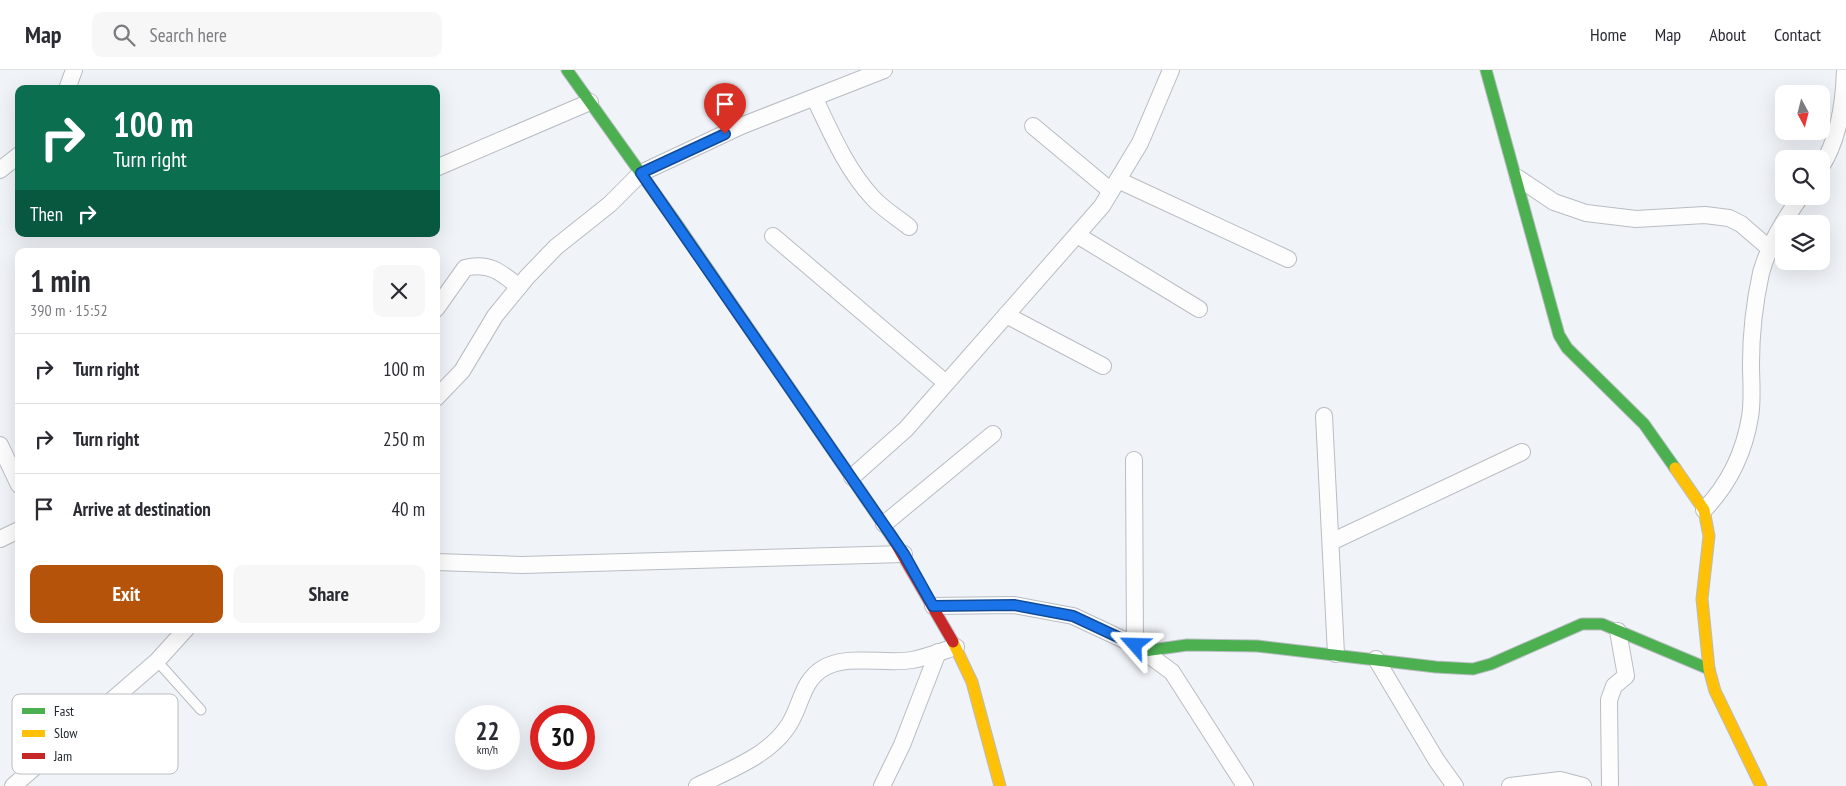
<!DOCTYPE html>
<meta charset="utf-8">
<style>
:root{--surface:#fff;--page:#f7f7f7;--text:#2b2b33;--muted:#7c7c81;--line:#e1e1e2;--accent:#b45309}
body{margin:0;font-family:"PT Sans Narrow",sans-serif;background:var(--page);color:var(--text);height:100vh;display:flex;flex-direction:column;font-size:19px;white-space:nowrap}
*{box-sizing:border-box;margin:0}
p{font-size:16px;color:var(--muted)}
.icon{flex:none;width:28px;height:28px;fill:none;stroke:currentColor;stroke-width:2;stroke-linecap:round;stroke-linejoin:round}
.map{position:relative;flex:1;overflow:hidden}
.panel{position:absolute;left:15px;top:178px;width:425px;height:385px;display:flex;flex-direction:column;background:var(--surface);border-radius:10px;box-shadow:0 5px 20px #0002}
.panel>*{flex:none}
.banner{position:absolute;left:15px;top:15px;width:425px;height:152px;border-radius:10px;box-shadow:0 5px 20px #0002;background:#0b6e4f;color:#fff;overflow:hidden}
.needle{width:32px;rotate:173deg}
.fabs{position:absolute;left:1775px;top:15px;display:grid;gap:10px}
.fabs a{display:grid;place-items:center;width:55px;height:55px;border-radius:10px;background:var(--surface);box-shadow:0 5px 20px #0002;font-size:25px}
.speed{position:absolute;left:455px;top:635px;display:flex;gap:10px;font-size:25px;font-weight:700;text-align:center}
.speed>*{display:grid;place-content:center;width:65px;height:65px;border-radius:50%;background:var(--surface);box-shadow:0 5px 20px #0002;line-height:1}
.speed small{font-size:12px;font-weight:400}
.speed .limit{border:8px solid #d22;background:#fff;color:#111}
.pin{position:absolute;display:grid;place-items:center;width:42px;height:42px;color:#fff;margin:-51px -21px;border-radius:50% 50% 50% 0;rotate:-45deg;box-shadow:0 0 5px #0007}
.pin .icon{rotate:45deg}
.me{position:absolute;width:55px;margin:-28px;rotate:295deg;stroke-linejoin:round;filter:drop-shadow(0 0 4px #0008)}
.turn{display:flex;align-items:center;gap:18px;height:105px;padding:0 15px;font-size:22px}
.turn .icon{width:65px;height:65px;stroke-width:2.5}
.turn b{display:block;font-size:35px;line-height:42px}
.then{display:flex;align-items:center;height:48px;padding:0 15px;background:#0003;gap:10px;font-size:19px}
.round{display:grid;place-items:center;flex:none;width:52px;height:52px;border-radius:10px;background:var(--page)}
.overview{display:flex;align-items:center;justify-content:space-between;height:85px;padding:0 15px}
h1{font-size:30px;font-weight:700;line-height:38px}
.cta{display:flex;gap:10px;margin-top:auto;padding:10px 15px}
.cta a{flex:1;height:58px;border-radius:10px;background:var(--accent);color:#fff;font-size:20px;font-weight:700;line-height:58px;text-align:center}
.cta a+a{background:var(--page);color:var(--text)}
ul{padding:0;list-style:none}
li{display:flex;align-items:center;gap:15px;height:70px;padding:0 15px;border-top:1px solid var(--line)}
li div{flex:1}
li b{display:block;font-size:19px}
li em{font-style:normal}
header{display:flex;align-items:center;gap:30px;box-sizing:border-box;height:70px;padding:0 25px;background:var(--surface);border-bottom:1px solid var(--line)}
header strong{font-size:24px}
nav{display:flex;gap:28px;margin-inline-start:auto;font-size:18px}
.search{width:350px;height:45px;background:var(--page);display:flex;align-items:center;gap:12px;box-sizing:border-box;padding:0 18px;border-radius:10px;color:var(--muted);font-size:19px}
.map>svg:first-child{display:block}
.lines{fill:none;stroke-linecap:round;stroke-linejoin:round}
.lane-casing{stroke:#b8bdc2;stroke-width:11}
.street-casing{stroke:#b8bdc2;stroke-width:18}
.fast-casing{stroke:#b8bdc2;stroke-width:13}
.slow-casing{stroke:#b8bdc2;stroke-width:13}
.jam-casing{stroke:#b8bdc2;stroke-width:13}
.lane{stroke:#fdfdfe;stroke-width:9}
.street{stroke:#fdfdfe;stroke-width:16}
.fast{stroke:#4caf50;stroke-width:11}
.slow{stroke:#ffc107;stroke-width:11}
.jam{stroke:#c62828;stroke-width:11}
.route-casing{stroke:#114b97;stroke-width:12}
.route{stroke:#1a73e8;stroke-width:9}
.key{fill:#fff;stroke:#bcbec1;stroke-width:1}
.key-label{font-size:14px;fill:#212830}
</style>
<header>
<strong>Map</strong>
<div class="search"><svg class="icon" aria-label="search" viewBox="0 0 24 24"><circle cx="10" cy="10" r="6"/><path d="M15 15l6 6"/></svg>Search here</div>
<nav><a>Home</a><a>Map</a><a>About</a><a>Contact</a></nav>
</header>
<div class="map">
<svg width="1846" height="716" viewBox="0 0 1846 716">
<rect width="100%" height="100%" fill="#f0f3f8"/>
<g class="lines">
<defs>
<polyline id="lane" points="157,591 201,640"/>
<g id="street">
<polyline points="67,19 74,0"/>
<path d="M815 29C831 63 847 100 873 128 883 139 898 148 909 157"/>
<polyline points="1033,56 1111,121"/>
<path d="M1821 97C1839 69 1844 32 1845 0"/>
<polyline points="436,98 590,32"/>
<polyline points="0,100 19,85"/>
<polyline points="1518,108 1554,132 1586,143 1636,149 1705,145 1729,148 1741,154 1770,179"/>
<polyline points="1118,110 1288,189"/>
<polyline points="1077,165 1199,239"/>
<polyline points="773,166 946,313"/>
<path d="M436 239 465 198C489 192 501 202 519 217"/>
<polyline points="1006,245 1103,296"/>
<polyline points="436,328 462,301 495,246 527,207 556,177 610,134 641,103 741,56 884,0"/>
<polyline points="1324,346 1336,584"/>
<polyline points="0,375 19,415"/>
<polyline points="1134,390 1135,575"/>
<polyline points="852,407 906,359 1102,136 1140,73 1171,0"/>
<path d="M1704 440C1729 414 1744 383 1750 347 1753 330 1751 311 1751 294 1751 266 1755 230 1761 203 1769 174 1784 150 1801 126"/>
<polyline points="884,454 993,364"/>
<polyline points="0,469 19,460"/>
<polyline points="1331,472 1522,382"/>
<polyline points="436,492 522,495 904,484"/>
<polyline points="933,536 1014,535 1073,546 1135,575 1172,602 1245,716"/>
<polyline points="1376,589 1437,691 1455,716"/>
<polyline points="13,716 157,591 186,559"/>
<path d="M697 716C727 701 766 687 786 659 801 640 800 613 822 599 847 583 884 595 912 590 927 587 942 581 956 577"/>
<polyline points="882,716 902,675 938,582"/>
<polyline points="1510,716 1560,710 1583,716"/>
<polyline points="1610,716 1609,630 1614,616 1626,606 1618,561"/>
</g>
<g id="fast">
<polyline points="567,0 677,154 892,467"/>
<polyline points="1486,0 1559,265 1567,278 1644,354 1675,398"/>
<polyline points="1144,581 1187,575 1257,576 1436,597 1473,599 1491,594 1582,554 1602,554 1709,599"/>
</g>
<g id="slow">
<polyline points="1675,398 1704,440 1709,466 1702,529 1709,599 1715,621 1761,716"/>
<polyline points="953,572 972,612 1000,716"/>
</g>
<polyline id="jam" points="892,467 953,572"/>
</defs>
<use href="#lane" class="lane-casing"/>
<use href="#street" class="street-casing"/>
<use href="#fast" class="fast-casing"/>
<use href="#slow" class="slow-casing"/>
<use href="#jam" class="jam-casing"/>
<use href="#lane" class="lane"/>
<use href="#street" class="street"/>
<use href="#fast" class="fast"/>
<use href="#slow" class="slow"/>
<use href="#jam" class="jam"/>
</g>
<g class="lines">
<defs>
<polyline id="route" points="725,64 641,103 904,484 933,536 1014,535 1073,546 1135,575"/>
</defs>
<use href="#route" class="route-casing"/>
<use href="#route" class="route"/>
</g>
<rect x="12" y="624" width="166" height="80" rx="8" class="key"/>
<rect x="22" y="638" width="23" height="6" fill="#4caf50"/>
<rect x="22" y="660" width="23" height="7" fill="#ffc107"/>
<rect x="22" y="683" width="23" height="6" fill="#c62828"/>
<g class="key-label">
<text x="54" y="646">Fast</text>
<text x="54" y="668">Slow</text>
<text x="54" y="691">Jam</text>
</g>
</svg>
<div class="fabs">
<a><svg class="needle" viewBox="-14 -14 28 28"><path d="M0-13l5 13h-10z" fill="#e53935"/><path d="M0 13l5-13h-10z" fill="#7c7c81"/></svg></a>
<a><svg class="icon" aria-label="search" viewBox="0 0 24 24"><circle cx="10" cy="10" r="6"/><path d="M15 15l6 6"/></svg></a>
<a><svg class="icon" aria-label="layers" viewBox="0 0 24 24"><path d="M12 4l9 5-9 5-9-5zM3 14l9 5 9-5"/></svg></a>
</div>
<div class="speed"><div>22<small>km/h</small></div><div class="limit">30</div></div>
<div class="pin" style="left:725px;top:64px;background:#d93025"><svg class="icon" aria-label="arrive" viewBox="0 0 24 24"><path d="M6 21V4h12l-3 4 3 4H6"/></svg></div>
<svg class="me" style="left:1135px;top:575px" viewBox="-20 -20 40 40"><path d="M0-17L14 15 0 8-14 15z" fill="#1a73e8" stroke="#fff" stroke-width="4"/></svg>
<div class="banner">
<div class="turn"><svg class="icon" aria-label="right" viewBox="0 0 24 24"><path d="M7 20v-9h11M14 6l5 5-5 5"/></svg><div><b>100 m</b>Turn right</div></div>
<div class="then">Then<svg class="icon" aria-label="right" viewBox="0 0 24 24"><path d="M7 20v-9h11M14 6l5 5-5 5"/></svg></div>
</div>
<section class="panel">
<div class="overview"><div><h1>1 min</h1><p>390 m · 15:52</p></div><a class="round"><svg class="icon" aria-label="close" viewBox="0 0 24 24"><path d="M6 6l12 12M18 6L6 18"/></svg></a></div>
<ul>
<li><svg class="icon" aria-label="right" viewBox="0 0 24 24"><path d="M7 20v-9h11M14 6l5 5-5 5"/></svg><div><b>Turn right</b></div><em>100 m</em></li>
<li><svg class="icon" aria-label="right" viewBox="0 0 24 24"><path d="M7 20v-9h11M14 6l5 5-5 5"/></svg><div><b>Turn right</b></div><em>250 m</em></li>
<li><svg class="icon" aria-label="arrive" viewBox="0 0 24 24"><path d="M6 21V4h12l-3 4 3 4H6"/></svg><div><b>Arrive at destination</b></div><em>40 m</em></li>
</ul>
<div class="cta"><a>Exit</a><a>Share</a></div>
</section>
</div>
